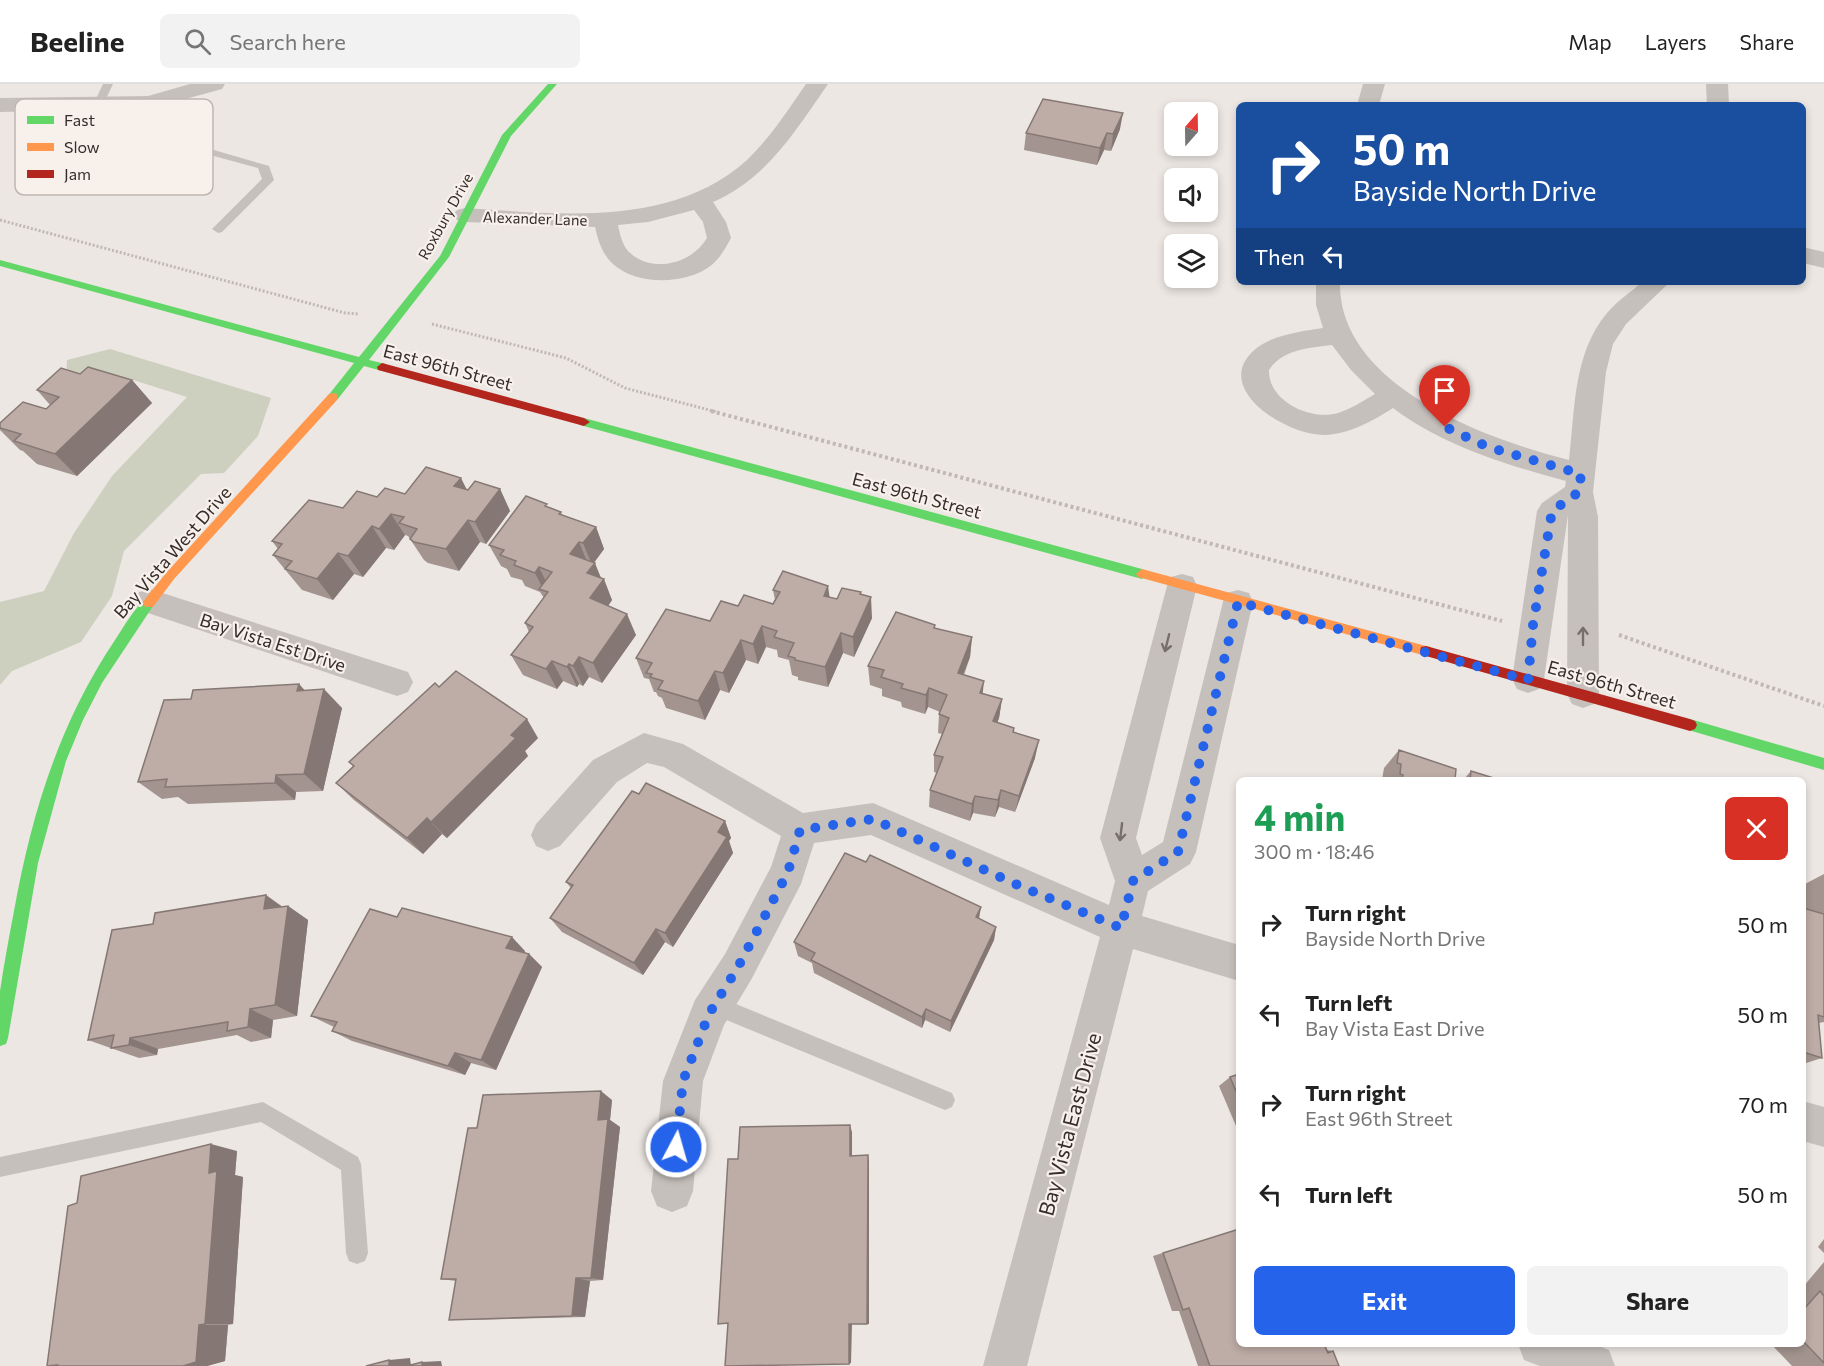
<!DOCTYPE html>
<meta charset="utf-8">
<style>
:root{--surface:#fff;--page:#f2f2f2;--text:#222;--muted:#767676;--line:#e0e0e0;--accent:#2563eb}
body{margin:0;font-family:Commissioner,sans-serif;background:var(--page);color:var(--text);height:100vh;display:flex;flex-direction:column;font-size:22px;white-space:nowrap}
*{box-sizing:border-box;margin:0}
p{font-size:20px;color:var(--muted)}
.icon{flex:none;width:33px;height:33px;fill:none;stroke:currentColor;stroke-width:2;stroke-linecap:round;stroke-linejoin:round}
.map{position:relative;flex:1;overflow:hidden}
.side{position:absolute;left:1236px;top:693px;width:570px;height:570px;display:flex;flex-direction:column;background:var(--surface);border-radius:9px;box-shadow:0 3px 9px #0003}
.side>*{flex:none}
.banner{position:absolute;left:1236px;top:18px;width:570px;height:183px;border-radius:9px;box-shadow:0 3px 9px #0003;background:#1a4fa0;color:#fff;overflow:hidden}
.needle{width:39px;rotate:20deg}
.fabs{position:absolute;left:1164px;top:18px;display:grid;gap:12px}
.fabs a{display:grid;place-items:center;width:54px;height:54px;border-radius:9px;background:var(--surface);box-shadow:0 3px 9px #0003;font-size:30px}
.pin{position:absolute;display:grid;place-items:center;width:51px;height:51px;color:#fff;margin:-62px -26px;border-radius:50% 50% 50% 0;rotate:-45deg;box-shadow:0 0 6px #0007}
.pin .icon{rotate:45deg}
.me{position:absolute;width:66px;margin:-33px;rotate:6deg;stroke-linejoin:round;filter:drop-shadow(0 0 4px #0008)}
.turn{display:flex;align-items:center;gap:21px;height:126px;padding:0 18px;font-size:27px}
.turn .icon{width:78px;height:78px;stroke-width:2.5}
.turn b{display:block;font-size:42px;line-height:51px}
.then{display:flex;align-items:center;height:57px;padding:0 18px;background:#0003;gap:12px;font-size:22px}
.round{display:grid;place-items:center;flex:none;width:63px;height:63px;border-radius:9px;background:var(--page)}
.overview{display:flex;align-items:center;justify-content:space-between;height:102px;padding:0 18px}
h1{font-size:36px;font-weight:700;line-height:45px;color:#1e9e55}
.primary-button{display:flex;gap:12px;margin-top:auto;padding:12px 18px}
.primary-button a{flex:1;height:69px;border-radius:9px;background:var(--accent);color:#fff;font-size:24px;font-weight:700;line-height:69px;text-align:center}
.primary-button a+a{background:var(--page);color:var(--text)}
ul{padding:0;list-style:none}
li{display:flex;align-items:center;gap:18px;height:90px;padding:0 18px}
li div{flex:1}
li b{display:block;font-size:22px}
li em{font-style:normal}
header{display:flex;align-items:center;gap:36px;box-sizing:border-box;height:84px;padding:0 30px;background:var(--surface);border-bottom:2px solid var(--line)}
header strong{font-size:28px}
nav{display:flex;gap:33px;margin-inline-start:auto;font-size:21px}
.search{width:420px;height:54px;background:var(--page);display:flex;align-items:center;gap:15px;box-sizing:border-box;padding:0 21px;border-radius:9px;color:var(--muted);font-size:22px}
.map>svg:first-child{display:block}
.green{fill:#ced0bf}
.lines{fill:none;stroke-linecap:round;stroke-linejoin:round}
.path-far1{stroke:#bfb8b4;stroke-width:3;stroke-dasharray:2 2;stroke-linecap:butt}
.path{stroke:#bfb8b4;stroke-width:4;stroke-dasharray:3 3;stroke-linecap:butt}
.lane{fill:#c6c0bc;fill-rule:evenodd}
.street{fill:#c6c0bc;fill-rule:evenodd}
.fast{fill:#63d668;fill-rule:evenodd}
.slow{fill:#ff974d;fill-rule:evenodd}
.jam{fill:#b3261e;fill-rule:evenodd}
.wall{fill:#a3948f}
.shaded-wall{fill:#857874}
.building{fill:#beaca6;stroke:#857874;stroke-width:1.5}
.oneway{stroke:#776f6c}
.route{stroke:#2563eb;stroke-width:10;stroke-dasharray:0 18}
.labels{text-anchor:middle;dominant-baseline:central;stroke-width:4.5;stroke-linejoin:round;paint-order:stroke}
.far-street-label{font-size:15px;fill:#362d2a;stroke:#f8f1eb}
.street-label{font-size:18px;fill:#362d2a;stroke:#f8f1eb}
.near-street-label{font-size:21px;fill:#362d2a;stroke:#f8f1eb}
.key{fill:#f8f1eb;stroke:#beb6b1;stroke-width:1.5}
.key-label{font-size:16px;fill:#362d2a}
</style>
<header>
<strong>Beeline</strong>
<div class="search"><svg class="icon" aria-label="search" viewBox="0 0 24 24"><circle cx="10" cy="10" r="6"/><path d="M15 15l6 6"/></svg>Search here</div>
<nav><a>Map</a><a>Layers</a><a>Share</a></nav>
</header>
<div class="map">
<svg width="1824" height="1282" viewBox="0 0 1824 1282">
<rect width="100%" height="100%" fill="#ece7e3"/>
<polygon class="green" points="110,265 271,314 258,352 224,389 201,390 124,467 112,512 81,558 12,587 0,601 0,518 44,507 74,449 112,392 187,313 133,296 107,301 66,297 67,276"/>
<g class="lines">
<g class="path-far1">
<polyline points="0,136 345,229 359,230"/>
<polyline points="432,240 566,274 625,304 717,328"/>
</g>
<g class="path">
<polyline points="711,327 1502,537"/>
<polyline points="1619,551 1824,622"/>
</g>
<g class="lane">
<polygon points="103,0 113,0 103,21 95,21 94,19"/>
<polygon points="149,15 154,18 152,48 269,82 274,96 222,148 218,149 212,145 262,95 258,84 148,54 75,111 65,108 141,49 144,18"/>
<polygon points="714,911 952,1009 955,1016 952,1023 945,1026 707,928 704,921 707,914"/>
<polygon points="263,1018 358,1073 361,1080 368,1169 365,1177 357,1180 349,1177 346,1169 341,1086 261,1038 0,1093 0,1073"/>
</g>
<g class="street">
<polygon points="190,0 225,0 222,5 149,25 0,28 0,14 148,12"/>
<path d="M806 0H828C796 46 766 96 713 118L726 138 731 154C725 165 719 176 709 183 684 201 635 201 613 180 602 170 598 156 595 143L465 138 457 136 453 131 457 126 465 124C558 130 672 144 747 76 770 54 788 26 806 0ZM694 126 703 138 707 154C692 180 652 190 629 168 622 161 620 150 618 141L648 138Z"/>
<polygon points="1363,0 1385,0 1379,21 1357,21"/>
<polygon points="1706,0 1728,0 1729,21 1707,21"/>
<polygon points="1803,163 1824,168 1824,184 1803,179"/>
<path d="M1316 198H1340C1338 302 1486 355 1569 376 1575 326 1573 269 1607 229 1617 217 1631 208 1642 198H1670L1626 240 1613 260 1606 288 1593 408 1598 433 1599 610 1594 620 1583 624 1572 620 1567 610 1568 431 1544 595 1539 605 1528 609 1517 605 1512 595 1537 427 1542 419 1565 403 1566 397C1507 381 1443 362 1393 324 1373 337 1349 350 1325 351 1284 352 1204 299 1261 261 1279 250 1303 247 1323 244L1316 221ZM1332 261 1351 286 1375 310C1363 317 1351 325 1338 329 1310 337 1268 317 1269 286 1283 265 1309 264 1332 261Z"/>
<polygon points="1182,490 1193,493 1197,502 1136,754 1142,771 1163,758 1223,518 1227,509 1238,506 1249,509 1253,518 1196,768 1190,780 1148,807 1142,832 1239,861 1239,897 1133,865 1027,1282 983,1282 1100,853 871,751 814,759 801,800 751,896 724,941 703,997 693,1107 687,1122 672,1128 657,1122 651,1107 663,997 695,916 725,870 771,783 781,752 664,683 647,679 617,698 560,762 548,767 536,762 531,751 536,740 593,676 644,649 683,660 803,729 873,719 1109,821 1115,797 1100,754 1167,502 1171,493"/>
<polygon points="150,505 408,588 413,598 408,608 397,612 139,526 135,517 139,508"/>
<polygon points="1803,1017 1824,1023 1824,1063 1803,1057"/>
<polygon points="1518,1260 1594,1260 1609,1266 1615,1282 1540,1282 1524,1276"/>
</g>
<g class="fast">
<polygon points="548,0 557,0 511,52 449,173 369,276 386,280 386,286 382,287 364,282 337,316 329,316 327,313 354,279 0,182 0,176 359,273 440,172 502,51"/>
<polygon points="584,334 1142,485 1148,490 1142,495 580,341 578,338"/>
<path d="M149 514 155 519 102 599 83 636 66 677 38 779 8 954 6 960 0 962C0 944 0 925 0 907 4 880 9 853 14 827 32 728 59 640 115 556 122 546 138 517 149 514Z"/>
<polygon points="1690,635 1824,674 1824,686 1685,645 1683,641 1685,637"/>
</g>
<g class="slow">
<polygon points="333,309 337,310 337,316 174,495 153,523 145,523 143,519 145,515 166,489 329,310"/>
<polygon points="1142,485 1426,562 1431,563 1432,567 1431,571 1426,572 1138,493 1136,490"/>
</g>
<g class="jam">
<polygon points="382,279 584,334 590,338 584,342 378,286 377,283"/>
<polygon points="1426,562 1690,635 1695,637 1697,641 1695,645 1690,647 1426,572 1421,571 1420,567 1421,563"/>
</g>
</g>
<g class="wall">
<polygon points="1120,45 1111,67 1104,66 1097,81 1024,66 1026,49"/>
<polygon points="80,290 132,296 152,319 77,392 37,380 23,367 20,366 0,346 0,339 46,325 50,321 37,306"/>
<polygon points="500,405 510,427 486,460 480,458 459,487 428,479 424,476 408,452 405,451 394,466 386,464 363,493 354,490 333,516 302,506 273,471 278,465 272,457 377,413 405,410 467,406"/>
<polygon points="549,423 561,428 562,431 596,443 604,465 594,479 612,516 608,522 636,551 602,599 589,593 583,602 579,600 577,603 563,597 557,605 523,591 511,571 529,548 525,539 544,514 540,508 525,502 522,496 511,493 507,485 501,482 489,461"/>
<polygon points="773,506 830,513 837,515 861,508 861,510 872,534 854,573 843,569 828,603 798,596 798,593 792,591 789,576 778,573 777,566 766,563 758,580 746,576 729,609 720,606 705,636 666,624 662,614 658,612 656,608 654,608 649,595 644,594 636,574 738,522 773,520 775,516"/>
<polygon points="935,541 935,545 972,553 970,573 964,591 983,609 1002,615 999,634 997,639 1014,644 1013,648 1035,674 1015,728 999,723 995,733 973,729 970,737 929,723 930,706 937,689 934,688 934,671 942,650 938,649 939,630 940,628 928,623 925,630 902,623 901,618 882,612 882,605 870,601 868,582"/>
<polygon points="299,600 305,607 342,624 323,707 296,708 295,716 188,720 178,713 162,715 138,698 191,615"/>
<polygon points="439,603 538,654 525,667 528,672 447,754 442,750 423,770 354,716 336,699 353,682 349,678"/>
<polygon points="1399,666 1455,696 1382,696 1384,684"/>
<polygon points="1471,687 1500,696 1463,696"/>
<polygon points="639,710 725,737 731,754 729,757 733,769 673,863 665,858 643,891 562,848 550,834 571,804 566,798"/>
<polygon points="866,778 981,823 979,835 996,843 994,856 950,948 925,936 922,944 814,889 812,879 798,872 794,858"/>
<polygon points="1824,790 1824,938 1819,939 1822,974 1803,980 1803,801"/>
<polygon points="282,822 288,822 308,836 297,932 273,936 271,954 251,958 237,951 158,965 157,971 139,974 88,956"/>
<polygon points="397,833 525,867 524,869 529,870 542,883 496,986 471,979 465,991 352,957 332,947 334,943 311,932"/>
<polygon points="1239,990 1239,1049 1219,1002 1230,993"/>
<polygon points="612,1016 610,1036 620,1043 603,1196 590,1197 585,1233 468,1236 449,1236 456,1197 441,1195 477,1044"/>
<polygon points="237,1067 235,1091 243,1093 233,1240 228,1241 225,1277 207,1282 47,1282"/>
<polygon points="1239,1145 1327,1266 1333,1267 1339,1282 1198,1282 1179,1227 1172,1227 1153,1172"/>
<polygon points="1824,1155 1824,1169 1818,1163"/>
<polygon points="1824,1178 1824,1282 1792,1282 1771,1260 1803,1260 1803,1203"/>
</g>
<g class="shaded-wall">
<polygon points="1123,29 1120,45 1111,67 1113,50"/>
<polygon points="1107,49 1104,66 1097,81 1100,64"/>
<polygon points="132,296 152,319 77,392 55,370"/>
<polygon points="461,394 472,416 454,402"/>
<polygon points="500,405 510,427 486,460 475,438"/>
<polygon points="391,430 405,451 394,466 379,445"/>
<polygon points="468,436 480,458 459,487 446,465"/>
<polygon points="372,442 386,464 363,493 348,472"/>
<polygon points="596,443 604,465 592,481 583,459"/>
<polygon points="579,458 588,480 570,470"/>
<polygon points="338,469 354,490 333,516 317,495"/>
<polygon points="595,479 602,497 604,495 612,516 599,535 590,514 587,489"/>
<polygon points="539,483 549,504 544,507 535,489"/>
<polygon points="828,502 831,523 824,512"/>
<polygon points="871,513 872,534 854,573 853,553"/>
<polygon points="627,530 636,551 602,599 593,579"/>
<polygon points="762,542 766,563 758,580 753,560"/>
<polygon points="841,549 843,569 828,603 825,583"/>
<polygon points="972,553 970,573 956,608 958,589"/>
<polygon points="741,556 746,576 729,609 723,589"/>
<polygon points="579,573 589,593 583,602 573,582"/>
<polygon points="552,577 563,597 557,605 546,585"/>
<polygon points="569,580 579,600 577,603 567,583"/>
<polygon points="715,587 720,606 705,636 698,617"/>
<polygon points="984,597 982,616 980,609"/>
<polygon points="299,600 317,620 297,607"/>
<polygon points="929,604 928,623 925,630 926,611"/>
<polygon points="324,605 342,624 323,707 304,690"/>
<polygon points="1002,615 999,634 991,656 993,637"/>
<polygon points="527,635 538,654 525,667 528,672 447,754 431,738 511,651"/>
<polygon points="1039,656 1035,674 1015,728 1019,712"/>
<polygon points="276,691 296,708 295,716 275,699"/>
<polygon points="1001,706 999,723 995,733 998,716"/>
<polygon points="975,712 973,729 970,737 972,720"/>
<polygon points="427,734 442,750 423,770 407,754"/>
<polygon points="725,737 731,754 729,757 733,769 673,863 665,849 718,748"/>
<polygon points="266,811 287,826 264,825"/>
<polygon points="288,822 308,836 297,932 275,921"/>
<polygon points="981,823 978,837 976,833"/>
<polygon points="996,843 994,856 950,948 951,937"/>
<polygon points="656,845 665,858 643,891 634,879"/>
<polygon points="512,853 525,867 520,877 506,864"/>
<polygon points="529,870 542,883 496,986 481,976"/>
<polygon points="250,925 273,936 271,954 248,943"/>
<polygon points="926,925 925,936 922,944 922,933"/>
<polygon points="130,954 158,965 157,971 129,961"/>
<polygon points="455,969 471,979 465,991 448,982"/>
<polygon points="601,1007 612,1016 610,1036 620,1043 603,1196 591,1194 598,1036"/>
<polygon points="850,1041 852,1048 852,1079 850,1072"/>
<polygon points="211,1060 237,1067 235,1091 243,1093 233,1240 205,1240 209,1089"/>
<polygon points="868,1071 869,1078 869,1240 867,1240"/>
<polygon points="576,1194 590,1197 585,1233 572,1232"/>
<polygon points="849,1240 852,1240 851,1279 849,1280"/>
<polygon points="199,1241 228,1241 225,1277 207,1282 183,1282"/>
<polygon points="410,1274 411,1282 389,1282 389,1276"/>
<polygon points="441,1277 442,1282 422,1282 422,1278"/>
</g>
<g class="building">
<polygon points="1043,15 1123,29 1113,50 1107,49 1100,64 1026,49"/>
<polygon points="88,283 132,296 55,370 14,357 21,350 0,344 0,339 23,318 46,325 59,313 37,306 61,284 80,290"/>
<polygon points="426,383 461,394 454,402 468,406 475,397 500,405 475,438 468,436 446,465 414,458 410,455 417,445 399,439 404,433 391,430 379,445 372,442 348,472 338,469 317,495 285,485 292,477 273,471 282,460 272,457 309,416 343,424 357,407 377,413 385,404 405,410"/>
<polygon points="526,412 547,420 545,422 561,428 559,430 596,443 583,459 579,458 570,470 595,479 587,489 604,495 590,514 627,530 593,579 579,573 573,582 569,580 567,583 552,577 546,585 511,571 533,543 525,539 548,508 539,505 552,488 539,483 535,489 514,481 516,477 500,471 504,466 489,461"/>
<polygon points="783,487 828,502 824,512 837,515 842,504 861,508 860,510 871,513 853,553 841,549 825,583 795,576 795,574 788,572 794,559 774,553 777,547 762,542 753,560 741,556 723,589 715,587 698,617 658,605 663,597 650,593 652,590 646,589 652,579 636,574 666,525 710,537 721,517 738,522 744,511 773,520 780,508 773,506"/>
<polygon points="896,528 935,541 934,544 972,553 958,589 984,597 980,609 1002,615 993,637 1014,644 1013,648 1039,656 1019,712 1001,706 998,716 975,712 972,720 930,706 943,673 934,671 949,634 939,630 947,611 929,604 926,611 901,604 903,600 881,593 884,586 868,582"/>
<polygon points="456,587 527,635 511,651 516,654 431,738 427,734 407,754 336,699 354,682 349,678 435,599 439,603"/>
<polygon points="299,600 297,607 324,605 304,690 276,691 275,699 165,703 167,695 138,698 164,616 191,615 193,606"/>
<polygon points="1399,666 1456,685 1455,696 1402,696 1403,691 1400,690 1401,680 1397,679"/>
<polygon points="1471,687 1500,696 1470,696"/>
<polygon points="646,699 725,737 718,748 727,753 665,849 656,845 634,879 550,834 573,801 566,798 632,707 639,710"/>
<polygon points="845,769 866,778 870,771 981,823 976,833 996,843 951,937 926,925 922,933 811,876 815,869 794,858"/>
<polygon points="266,811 264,825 288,822 275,921 250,925 248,943 227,947 228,938 130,954 129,961 111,964 114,951 88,956 112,846 153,840 155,829"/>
<polygon points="402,824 512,853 506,864 529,870 481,976 455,969 448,982 332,947 337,938 311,932 370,825 397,833"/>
<polygon points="1803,824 1824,830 1824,933 1818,931 1822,974 1803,968"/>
<polygon points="1239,990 1239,1014 1230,993"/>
<polygon points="601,1007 598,1036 608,1035 591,1194 576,1194 572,1232 449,1236 456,1195 441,1195 468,1044 477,1044 483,1011"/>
<polygon points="850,1041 850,1072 868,1071 867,1240 849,1240 849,1280 725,1282 728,1239 718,1240 728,1075 738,1075 740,1043"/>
<polygon points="211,1060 209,1089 217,1087 205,1240 199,1241 196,1278 183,1282 56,1282 57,1281 47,1282 68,1122 77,1119 81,1092"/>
<polygon points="1239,1145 1239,1260 1324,1260 1328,1269 1333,1267 1339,1282 1210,1282 1189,1224 1183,1226 1163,1169"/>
<polygon points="1820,1207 1824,1212 1824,1279 1803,1257 1803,1226"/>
<polygon points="389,1276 389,1282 366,1282"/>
<polygon points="422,1278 422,1282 407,1282"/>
</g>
<defs><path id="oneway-shaft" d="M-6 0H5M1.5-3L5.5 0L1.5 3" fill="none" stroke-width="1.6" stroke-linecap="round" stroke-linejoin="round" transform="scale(1.5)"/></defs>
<g class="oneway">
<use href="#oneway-shaft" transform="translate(1583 552) rotate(-90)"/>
<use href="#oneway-shaft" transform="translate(1167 559) rotate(104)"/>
<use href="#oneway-shaft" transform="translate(1121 748) rotate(97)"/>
</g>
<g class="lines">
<polyline class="route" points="676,1063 683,997 709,930 738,883 788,788 800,746 873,735 1020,802 1121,844 1133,797 1178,768 1238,518 1528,596 1533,541 1552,427 1579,408 1581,390 1488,363 1445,343"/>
</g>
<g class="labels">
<g class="far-street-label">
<text transform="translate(445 132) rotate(-61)">Roxbury Drive</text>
<text transform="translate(535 134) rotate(2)">Alexander Lane</text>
</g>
<g class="street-label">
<text transform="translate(448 283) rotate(15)">East 96th Street</text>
<text transform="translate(917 411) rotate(15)">East 96th Street</text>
<text transform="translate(172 468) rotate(-49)">Bay Vista West Drive</text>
<text transform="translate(273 558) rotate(18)">Bay Vista Est Drive</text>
<text transform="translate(1612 600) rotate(16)">East 96th Street</text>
</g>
<g class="near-street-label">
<text transform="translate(1069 1040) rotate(-75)">Bay Vista East Drive</text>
</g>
</g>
<rect x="15" y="15" width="198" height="96" rx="9" class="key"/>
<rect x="27" y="32" width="27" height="8" fill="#63d668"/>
<rect x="27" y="59" width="27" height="8" fill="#ff974d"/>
<rect x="27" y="86" width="27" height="8" fill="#b3261e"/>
<g class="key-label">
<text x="64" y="42">Fast</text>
<text x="64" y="69">Slow</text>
<text x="64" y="96">Jam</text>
</g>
</svg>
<div class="fabs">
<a><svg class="needle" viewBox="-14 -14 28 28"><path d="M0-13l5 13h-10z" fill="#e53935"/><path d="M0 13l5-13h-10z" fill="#767676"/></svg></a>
<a><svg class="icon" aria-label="sound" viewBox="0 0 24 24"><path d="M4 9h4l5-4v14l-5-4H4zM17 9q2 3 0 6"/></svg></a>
<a><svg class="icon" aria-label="layers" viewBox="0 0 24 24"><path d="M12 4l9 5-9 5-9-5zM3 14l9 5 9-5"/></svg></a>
</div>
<div class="pin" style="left:1445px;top:343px;background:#d93025"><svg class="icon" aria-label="arrive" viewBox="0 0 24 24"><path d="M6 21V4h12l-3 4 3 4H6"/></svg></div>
<svg class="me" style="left:676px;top:1063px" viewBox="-20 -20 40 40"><circle r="17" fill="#2563eb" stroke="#fff" stroke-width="3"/><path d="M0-11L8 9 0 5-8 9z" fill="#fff"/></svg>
<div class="banner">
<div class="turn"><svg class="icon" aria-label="right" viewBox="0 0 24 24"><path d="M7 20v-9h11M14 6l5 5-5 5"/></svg><div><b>50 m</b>Bayside North Drive</div></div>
<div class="then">Then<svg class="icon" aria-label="left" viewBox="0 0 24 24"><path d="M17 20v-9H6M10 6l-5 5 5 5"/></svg></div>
</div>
<section class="side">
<div class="overview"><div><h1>4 min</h1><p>300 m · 18:46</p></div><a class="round" style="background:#d93025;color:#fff"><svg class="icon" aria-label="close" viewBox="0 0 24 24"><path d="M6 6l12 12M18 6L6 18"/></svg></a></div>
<ul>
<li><svg class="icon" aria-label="right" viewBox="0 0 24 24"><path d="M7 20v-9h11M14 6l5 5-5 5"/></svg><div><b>Turn right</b><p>Bayside North Drive</p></div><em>50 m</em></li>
<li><svg class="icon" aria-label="left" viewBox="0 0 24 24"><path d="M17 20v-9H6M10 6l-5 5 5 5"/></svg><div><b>Turn left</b><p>Bay Vista East Drive</p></div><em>50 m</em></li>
<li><svg class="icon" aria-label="right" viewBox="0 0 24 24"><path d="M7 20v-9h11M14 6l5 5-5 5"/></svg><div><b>Turn right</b><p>East 96th Street</p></div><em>70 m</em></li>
<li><svg class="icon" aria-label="left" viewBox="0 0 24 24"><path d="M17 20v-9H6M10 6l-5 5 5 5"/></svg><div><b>Turn left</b></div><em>50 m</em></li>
</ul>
<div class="primary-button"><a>Exit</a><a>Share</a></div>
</section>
</div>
